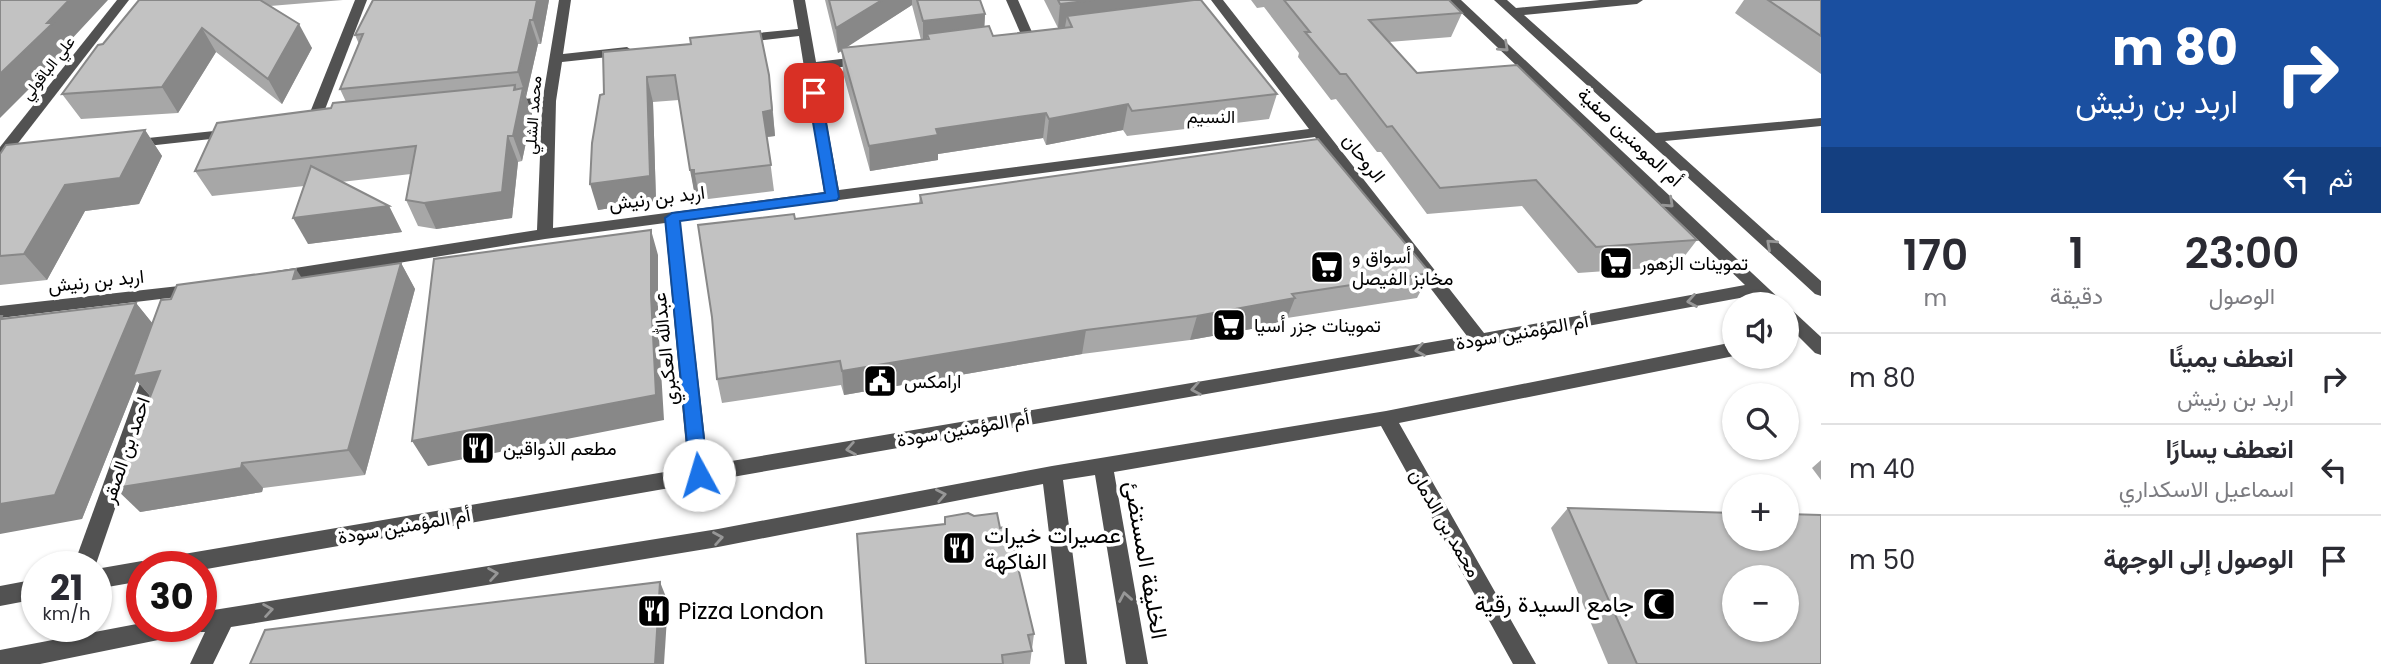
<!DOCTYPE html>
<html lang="ar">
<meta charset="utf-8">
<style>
:root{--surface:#fff;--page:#f7f7f7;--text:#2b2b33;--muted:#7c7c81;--line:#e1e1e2}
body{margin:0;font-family:Poppins,Vazirmatn,sans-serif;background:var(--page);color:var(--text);direction:rtl;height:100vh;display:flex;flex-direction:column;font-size:26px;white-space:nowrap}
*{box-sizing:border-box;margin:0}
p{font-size:23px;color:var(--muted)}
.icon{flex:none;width:38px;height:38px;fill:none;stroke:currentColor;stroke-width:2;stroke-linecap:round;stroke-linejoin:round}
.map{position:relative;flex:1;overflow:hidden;direction:ltr}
.panel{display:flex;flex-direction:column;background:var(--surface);width:560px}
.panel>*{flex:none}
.guide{background:#1a4fa0;color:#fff;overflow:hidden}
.controls{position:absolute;left:1722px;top:292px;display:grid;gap:14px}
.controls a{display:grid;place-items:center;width:77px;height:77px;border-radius:50%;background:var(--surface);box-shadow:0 2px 5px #0004;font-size:35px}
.speed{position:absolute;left:21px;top:551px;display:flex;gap:14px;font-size:35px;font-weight:700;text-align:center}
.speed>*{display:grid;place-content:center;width:91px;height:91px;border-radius:50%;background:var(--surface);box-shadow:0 2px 5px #0004;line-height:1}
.speed small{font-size:18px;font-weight:400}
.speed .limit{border:10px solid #d22;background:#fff;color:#111}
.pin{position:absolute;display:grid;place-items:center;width:60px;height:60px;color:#fff;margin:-30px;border-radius:14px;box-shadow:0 4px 10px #0006}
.me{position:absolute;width:77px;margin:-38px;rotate:354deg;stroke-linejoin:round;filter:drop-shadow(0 0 5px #0008)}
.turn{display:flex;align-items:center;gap:24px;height:147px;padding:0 28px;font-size:32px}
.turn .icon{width:91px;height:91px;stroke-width:2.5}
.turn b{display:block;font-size:49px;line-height:60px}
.then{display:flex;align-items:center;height:66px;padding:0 28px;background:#0003;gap:14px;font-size:26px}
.eta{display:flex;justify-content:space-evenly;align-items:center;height:119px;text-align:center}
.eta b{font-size:42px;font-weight:600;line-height:49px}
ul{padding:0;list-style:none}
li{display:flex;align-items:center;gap:21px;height:91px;padding:0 28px;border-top:2px solid var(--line)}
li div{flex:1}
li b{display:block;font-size:26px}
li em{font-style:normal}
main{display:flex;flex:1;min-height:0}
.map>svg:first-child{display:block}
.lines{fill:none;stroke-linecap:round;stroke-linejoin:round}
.minor{fill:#525252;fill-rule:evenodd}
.wall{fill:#a7a7a7;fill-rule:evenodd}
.shaded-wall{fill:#888}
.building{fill:#c2c2c2;stroke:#888;stroke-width:2;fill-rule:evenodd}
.oneway{stroke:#979797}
.route{fill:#1a73e8;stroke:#114b97;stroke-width:2}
.labels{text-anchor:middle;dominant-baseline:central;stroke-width:7;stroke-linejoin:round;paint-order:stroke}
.far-street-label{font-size:16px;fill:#000;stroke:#fff}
.far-neighbourhood-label{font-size:18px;fill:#000;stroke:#fff}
.street-label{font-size:19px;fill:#000;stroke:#fff}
.poi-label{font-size:19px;fill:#000;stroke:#fff;text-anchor:start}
.near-poi-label{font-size:23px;fill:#000;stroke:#fff;text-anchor:start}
.near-street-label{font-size:23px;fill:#000;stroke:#fff}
</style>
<main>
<section class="panel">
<div class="guide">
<div class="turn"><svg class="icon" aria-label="right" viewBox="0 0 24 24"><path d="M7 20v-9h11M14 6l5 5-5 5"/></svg><div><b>80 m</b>اربد بن رنيش</div></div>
<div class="then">ثم<svg class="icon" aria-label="left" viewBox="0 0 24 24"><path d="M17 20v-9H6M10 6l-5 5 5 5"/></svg></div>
</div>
<div class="eta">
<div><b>23:00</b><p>الوصول</p></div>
<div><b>1</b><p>دقيقة</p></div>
<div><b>170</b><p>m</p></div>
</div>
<ul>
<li><svg class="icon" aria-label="right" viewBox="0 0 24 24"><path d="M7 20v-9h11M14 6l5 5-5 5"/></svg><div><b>انعطف يمينًا</b><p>اربد بن رنيش</p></div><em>80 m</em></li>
<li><svg class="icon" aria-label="left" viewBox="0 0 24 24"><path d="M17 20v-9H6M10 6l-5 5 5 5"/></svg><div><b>انعطف يسارًا</b><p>اسماعيل الاسكداري</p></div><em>40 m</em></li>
<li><svg class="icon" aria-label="arrive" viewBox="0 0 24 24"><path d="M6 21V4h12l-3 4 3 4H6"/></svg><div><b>الوصول إلى الوجهة</b></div><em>50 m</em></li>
</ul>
</section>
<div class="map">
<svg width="1821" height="664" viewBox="0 0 1821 664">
<rect width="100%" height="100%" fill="#fff"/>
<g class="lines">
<g class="minor">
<polygon points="117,0 129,0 5,160 0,161 0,147"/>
<polygon points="355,0 367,0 319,125 312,129 307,128 305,125"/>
<path d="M559 0H571L563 54 627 47 633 51 627 55 562 62 556 101 553 228 824 192 799 36 738 43 732 39 738 35 798 29 793 0H805L816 62 866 56 873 60 866 64 817 70 839 190 1309 129 1211 0H1223L1484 333 1745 285 1448 0H1461L1785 304H1766L1756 295 1480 346 201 570V567H155L158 560 166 557 688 468 665 223 545 239 276 283 268 277 276 271 537 230 542 106 505 109 498 105 505 101 543 97ZM1315 137 1467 336 708 465 680 221Z"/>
<polygon points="1006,0 1018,0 1035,39 1033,42 1023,39"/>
<polygon points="1494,0 1507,0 1516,8 1600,0 1643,0 1637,4 1524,15 1656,133 1821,118 1821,126 1665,141 1821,281 1821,296 1815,294"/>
<polygon points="233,129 240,133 238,136 129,148 122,144 129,140"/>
<polygon points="197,284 205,290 203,294 0,318 0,306"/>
<polygon points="1787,309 1793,311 1821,337 1821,355 1815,353 1787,325"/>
<polygon points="1734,342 1734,356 1399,423 1536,664 1513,664 1381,426 1114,472 1148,664 1126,664 1095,475 1063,480 1087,664 1065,664 1043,484 718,547 231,627 213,664 190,664 205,632 201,632 192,626 201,626 201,612 718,529 1052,466 1386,411"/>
<polygon points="154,362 160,364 163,369 95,567 73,567 145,369 148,364"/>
<polygon points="142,561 151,567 142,567 142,581 96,589 96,569"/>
<polygon points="37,579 37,599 0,606 0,586"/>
<polygon points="142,623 142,626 189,626 186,633 178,636 40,664 0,664 0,650"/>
</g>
</g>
<g class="wall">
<polygon points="139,0 343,0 270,6 312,48 282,104 216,52 178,113 81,119 62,94"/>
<polygon points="549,0 541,44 538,44 526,97 532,114 522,161 518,162 512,218 436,229 418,226 406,200 411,174 341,182 389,206 402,232 308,244 304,186 212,196 195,171 346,102 340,89 359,44 355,35"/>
<path d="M825 0H980L985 14 984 26 993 36 1065 28H1058L1044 0H1189L1277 94 1269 119 1127 136 1123 130 1046 145 1043 138 938 154V160L870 171 843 73 842 51 838 53ZM912 5 921 40 846 47Z"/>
<polygon points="1251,0 1449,0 1462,13 1451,37 1389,42 1417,73 1697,240 1677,266 1578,273 1522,206 1427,214 1381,152 1377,152 1336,99 1331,100 1298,57 1299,53 1264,7 1257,8"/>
<polygon points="1744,0 1821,0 1821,74 1735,13"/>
<polygon points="603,52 772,100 775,136 767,137 774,191 700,200 699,195 695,196 679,100 653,102 656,201 598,210 604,94"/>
<polygon points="145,130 162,156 139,204 85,211 47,280 0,285 0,154"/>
<polygon points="920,195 1430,273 1417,298 1287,318 1285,323 1190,340 1082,354 844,395 841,385 722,403 717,379 795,219 919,203"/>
<polygon points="401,263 415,289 365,475 263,488 262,492 140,512 150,396 137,381 82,519 5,318 136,303 152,323 302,278"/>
<polygon points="1821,460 1821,480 1812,468"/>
<polygon points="1568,508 1821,664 1608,664 1551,528"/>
<polygon points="1034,634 1030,664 866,664"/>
</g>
<g class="shaded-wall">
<polygon points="69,0 108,0 68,43 71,47 0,118 0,74"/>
<polygon points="537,0 549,0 541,44 533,20"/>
<polygon points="882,0 912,0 912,5 838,53 836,28"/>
<polygon points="1094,0 1189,0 1186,12 1067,16 1065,27 1058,28 1060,4"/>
<polygon points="985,14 984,38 929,39 927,34 927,45 923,46 923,21"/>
<polygon points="530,20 538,44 526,97 518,72"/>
<polygon points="299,24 312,48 282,104 268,79"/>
<polygon points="202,28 216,52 178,113 162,87"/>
<polygon points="769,75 775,136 766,137 763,112"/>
<polygon points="647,77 653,102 656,201 598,210 590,184"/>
<polygon points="515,85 521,102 523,88 532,114 522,161 513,136 514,90"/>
<polygon points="1128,104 1123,130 1046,145 1049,119"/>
<polygon points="1046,113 1043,138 938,154 938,160 870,171 869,146 936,129"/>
<polygon points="145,130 162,156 139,204 85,211 47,280 24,254 65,185"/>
<polygon points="508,136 518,162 512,218 436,229 424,203"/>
<polygon points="690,170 694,170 699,195 695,196"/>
<polygon points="389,206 402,232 308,244 293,218"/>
<polygon points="651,230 658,255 658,321 664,420 428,466 412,441 651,295"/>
<polygon points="401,263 415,289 365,475 348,450"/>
<polygon points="296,269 313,295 293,279"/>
<polygon points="1295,298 1285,323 1190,340 1197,316"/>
<polygon points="136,303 157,329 160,371 155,401 137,381 82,519 0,534 0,504"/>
<polygon points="1086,330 1082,354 844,395 842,371"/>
<polygon points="242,463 263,488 262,492 140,512 115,488"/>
<polygon points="660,582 668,602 664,664 655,664"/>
</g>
<g class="building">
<polygon points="0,0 69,0 47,23 53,23 0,74"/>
<polygon points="139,0 260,0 299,24 268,79 202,28 162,87 62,94 98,45 103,44"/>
<polygon points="373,0 537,0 533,20 530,20 518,72 340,89 363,34 355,35"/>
<polygon points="829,0 882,0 836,28"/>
<polygon points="917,0 980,0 985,14 923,21"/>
<polygon points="1058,0 1094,0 1060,4"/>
<polygon points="1194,0 1201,0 1277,94 1132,111 1128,104 1049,119 1046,113 936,129 938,135 869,146 841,48 929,39 927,34 989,26 993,36 1072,27 1067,16"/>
<polygon points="1284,0 1449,0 1462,13 1369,20 1417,73 1517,65 1697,240 1596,247 1536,180 1440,188 1392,126 1387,127 1346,74 1340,74 1305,32 1310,32"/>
<polygon points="1768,0 1821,0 1821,36"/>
<polygon points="760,31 769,75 772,110 763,112 771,165 694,174 694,170 690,170 675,75 647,77 650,176 590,184 592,143 600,95 604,94 603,52 691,44 690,38"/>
<polygon points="515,85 514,90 523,88 513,136 508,136 502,192 424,203 406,200 416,146 195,171 217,123 331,108 333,103"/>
<polygon points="145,130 120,178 65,185 24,254 0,256 0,154 6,145"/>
<polygon points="1318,139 1430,273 1292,294 1295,298 1197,316 1086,330 842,371 840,361 717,379 712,317 698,225 794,214 795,219 922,203 920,195"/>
<polygon points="311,166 389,206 293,218"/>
<polygon points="651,230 651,295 656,395 412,441 434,259"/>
<polygon points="401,263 348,450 242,463 241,468 115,488 160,371 133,376 161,300 171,299 177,285 296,269 293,279"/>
<polygon points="136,303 55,495 0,504 0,316 2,316 1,319"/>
<path d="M1568 508 1734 513V539H1787V514L1821 515V664H1637ZM1734 578H1787V630H1734Z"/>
<polygon points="968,513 974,516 997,513 1000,528 1008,526 1034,634 1028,635 1032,651 1002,655 1003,664 866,664 857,534 945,524 945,517"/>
<polygon points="660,582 655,664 250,664 265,630"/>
</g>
<defs><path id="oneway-chevron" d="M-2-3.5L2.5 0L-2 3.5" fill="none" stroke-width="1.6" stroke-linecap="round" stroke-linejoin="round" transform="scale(1.75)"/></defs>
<g class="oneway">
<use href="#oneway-chevron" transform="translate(1504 47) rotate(43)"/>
<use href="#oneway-chevron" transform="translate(1669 203) rotate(43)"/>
<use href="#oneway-chevron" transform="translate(1771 244) rotate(-138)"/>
<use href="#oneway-chevron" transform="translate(1692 301) rotate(170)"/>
<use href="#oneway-chevron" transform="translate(1420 350) rotate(170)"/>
<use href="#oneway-chevron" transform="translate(1196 389) rotate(170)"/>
<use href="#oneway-chevron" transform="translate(851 449) rotate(170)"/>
<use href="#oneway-chevron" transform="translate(941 495) rotate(-11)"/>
<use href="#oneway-chevron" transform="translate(718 538) rotate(-10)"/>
<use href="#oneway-chevron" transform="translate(493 574) rotate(-9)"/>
<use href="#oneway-chevron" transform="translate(1125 597) rotate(-100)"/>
<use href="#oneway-chevron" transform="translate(268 610) rotate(-9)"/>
</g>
<polygon class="route" points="814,89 821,93 839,197 837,200 680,221 708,475 699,483 690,475 665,218 672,213 825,193 808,93"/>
<defs>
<symbol id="supermarket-square" viewBox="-11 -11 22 22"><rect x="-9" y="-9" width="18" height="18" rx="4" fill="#000" stroke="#fff"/><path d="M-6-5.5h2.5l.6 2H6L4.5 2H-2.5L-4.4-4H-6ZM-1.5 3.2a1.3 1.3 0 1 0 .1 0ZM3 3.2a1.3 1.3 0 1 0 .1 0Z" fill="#fff"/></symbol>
<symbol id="civic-square" viewBox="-11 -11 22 22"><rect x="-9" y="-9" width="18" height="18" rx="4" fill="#000" stroke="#fff"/><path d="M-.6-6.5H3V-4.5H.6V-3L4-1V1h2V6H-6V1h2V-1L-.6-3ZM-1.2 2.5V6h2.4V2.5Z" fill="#fff"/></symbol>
<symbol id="restaurant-square" viewBox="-11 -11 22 22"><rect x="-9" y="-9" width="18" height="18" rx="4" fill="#000" stroke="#fff"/><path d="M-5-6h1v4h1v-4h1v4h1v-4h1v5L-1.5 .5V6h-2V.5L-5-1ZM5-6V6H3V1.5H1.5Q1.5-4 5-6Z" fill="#fff"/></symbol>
<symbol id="mosque-square" viewBox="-11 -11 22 22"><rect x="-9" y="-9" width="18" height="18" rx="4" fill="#000" stroke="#fff"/><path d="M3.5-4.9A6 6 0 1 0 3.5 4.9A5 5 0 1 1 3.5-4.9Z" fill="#fff"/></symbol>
</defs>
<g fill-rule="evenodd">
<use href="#supermarket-square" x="1597" y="244" width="38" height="38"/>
<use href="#supermarket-square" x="1308" y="248" width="38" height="38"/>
<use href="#supermarket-square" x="1210" y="306" width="38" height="38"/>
<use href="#civic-square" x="861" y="362" width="38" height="38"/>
<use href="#restaurant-square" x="459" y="429" width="38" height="38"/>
<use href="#restaurant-square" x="940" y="529" width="38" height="38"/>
<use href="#mosque-square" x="1640" y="585" width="38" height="38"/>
<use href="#restaurant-square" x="635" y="592" width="38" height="38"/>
</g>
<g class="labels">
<g class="far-street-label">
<text transform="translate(48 68) rotate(-52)">علي الباقولي</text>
<text transform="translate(533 115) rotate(-86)">محمد الشلي</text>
</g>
<g class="far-neighbourhood-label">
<text x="1211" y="116">النسيم</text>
</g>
<g class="street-label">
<text transform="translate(1630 137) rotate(43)">أم المومنين صفية</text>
<text transform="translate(1364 158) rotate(52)">الروحان</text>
<text transform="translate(657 198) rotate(-7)">اربد بن رنيش</text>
<text transform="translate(96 281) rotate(-6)">اربد بن رنيش</text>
<text transform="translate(1522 332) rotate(-10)">أم المؤمنين سودة</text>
<text transform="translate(665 349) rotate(-96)">عبدالله العكبري</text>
<text transform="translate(963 429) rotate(-10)">أم المؤمنين سودة</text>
<text transform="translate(126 450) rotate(-71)">احمد بن الصقر</text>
<text transform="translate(1445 523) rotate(60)">محمد بن الدمان</text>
<text transform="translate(404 526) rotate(-10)">أم المؤمنين سودة</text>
</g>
<g class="poi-label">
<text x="1352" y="256">أسواق و<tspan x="1352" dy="22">مخابز الفيصل</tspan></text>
<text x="1640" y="263">تموينات الزهور</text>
<text x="1254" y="325">تموينات جزر أسيا</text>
<text x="904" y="381">ارامكس</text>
<text x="503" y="448">مطعم الذواقين</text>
</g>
<g class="near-poi-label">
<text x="984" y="535">عصيرات خيرات<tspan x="984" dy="26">الفاكهة</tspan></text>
<text x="1634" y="604" text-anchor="end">جامع السيدة رقية</text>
<text x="678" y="611">Pizza London</text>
</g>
<g class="near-street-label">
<text transform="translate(1146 560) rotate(80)">الخليفة المستضئ</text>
</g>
</g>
</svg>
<div class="controls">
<a><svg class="icon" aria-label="sound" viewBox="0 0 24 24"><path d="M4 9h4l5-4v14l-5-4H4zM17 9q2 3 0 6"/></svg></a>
<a><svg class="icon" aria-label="search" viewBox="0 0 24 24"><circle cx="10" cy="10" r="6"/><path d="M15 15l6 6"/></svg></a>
<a>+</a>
<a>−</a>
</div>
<div class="speed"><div>21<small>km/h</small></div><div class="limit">30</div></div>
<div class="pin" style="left:814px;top:93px;background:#d93025"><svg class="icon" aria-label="arrive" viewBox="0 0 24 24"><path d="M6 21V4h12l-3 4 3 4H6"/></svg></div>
<svg class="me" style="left:699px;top:475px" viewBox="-20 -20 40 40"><circle r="19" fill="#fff"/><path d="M0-13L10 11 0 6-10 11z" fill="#1a73e8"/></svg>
</div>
</main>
